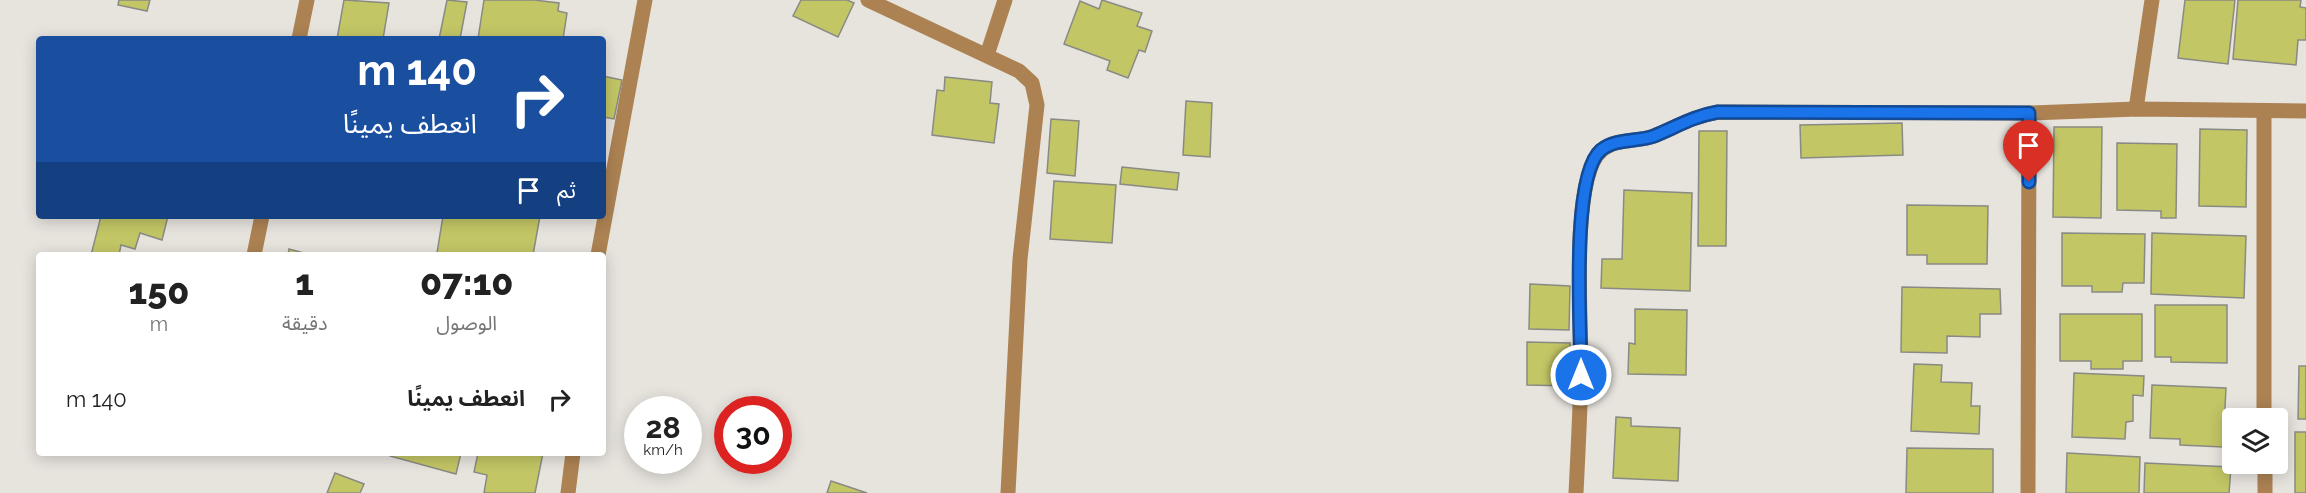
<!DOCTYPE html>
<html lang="ar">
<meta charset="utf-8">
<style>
:root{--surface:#fff;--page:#f2f2f2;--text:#222;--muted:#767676}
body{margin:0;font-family:Raleway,"Noto Sans Arabic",sans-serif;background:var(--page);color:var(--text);direction:rtl;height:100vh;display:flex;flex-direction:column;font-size:22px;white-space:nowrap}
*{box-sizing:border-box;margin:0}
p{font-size:20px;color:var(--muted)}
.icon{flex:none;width:33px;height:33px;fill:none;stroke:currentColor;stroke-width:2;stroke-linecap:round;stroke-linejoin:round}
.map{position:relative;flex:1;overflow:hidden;direction:ltr}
.side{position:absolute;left:36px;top:252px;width:570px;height:204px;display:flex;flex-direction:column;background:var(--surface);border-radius:6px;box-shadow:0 3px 15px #0003;direction:rtl}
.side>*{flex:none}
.banner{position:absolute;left:36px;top:36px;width:570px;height:183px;border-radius:6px;box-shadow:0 3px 15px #0003;direction:rtl;background:#1a4fa0;color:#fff;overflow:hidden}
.controls{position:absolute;left:2222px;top:408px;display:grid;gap:12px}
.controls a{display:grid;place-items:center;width:66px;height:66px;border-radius:6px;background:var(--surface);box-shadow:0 3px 15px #0003;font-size:30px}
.speed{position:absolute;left:624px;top:396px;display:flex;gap:12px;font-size:30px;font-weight:700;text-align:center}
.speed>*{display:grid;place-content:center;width:78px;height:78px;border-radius:50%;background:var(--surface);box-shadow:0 3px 15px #0003;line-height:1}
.speed small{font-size:15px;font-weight:400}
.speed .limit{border:9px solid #d22;background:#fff;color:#111}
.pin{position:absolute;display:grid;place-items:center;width:51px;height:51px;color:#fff;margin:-62px -26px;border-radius:50% 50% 50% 0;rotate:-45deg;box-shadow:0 0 6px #0007}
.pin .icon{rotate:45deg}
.me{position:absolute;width:66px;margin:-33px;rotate:0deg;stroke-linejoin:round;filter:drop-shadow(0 0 4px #0008)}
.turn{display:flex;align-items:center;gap:21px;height:126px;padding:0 30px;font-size:27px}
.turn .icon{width:78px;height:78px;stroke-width:2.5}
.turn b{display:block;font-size:42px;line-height:51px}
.then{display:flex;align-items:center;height:57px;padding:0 30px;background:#0003;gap:12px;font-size:22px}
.eta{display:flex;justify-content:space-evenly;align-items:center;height:102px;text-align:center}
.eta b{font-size:36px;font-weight:800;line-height:42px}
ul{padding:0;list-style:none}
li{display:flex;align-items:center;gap:18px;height:90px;padding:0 30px}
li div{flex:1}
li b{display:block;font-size:22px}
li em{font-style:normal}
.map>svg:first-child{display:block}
.building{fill:#c3c665;stroke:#8a8a84;stroke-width:1.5}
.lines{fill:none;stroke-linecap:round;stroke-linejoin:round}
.minor{stroke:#ac8253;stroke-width:15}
.route-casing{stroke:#114b97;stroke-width:15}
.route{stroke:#1a73e8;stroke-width:10}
</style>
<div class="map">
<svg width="2306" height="493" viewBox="0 0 2306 493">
<rect width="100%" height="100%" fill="#e7e4de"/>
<g class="building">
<polygon points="119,0 150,0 147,11 118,5"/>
<polygon points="344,0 389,3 383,39 337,39"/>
<polygon points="447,0 467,2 460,39 439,39"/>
<polygon points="484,0 534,0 559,3 558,11 567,13 563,39 478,39"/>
<polygon points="801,0 847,0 854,3 838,37 793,16"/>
<polygon points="1102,0 1142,13 1137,26 1152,31 1145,52 1139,50 1128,78 1107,70 1110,61 1064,44 1080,1 1099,9"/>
<polygon points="2185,0 2235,0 2228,64 2178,58"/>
<polygon points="2238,0 2301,0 2300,7 2306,8 2306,40 2298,40 2296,65 2233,59"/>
<polygon points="603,76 622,80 614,119 603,117"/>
<polygon points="945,77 992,82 990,103 999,104 994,143 932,135 937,90 944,91"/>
<polygon points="1186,101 1212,103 1210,157 1183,155"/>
<polygon points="1051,119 1079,121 1075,176 1047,173"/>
<polygon points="1902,123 1903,155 1801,158 1800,125"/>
<polygon points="2054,127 2102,127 2101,218 2053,217"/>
<polygon points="2200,129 2247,130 2246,207 2199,206"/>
<polygon points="1699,131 1727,131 1726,246 1698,246"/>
<polygon points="2117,143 2177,144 2176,218 2161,218 2161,211 2117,210"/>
<polygon points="1122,167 1179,173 1177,190 1120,184"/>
<polygon points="1054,181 1116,185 1112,243 1050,239"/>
<polygon points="1624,190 1692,193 1690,291 1601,288 1602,259 1622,259"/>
<polygon points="1907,205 1988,206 1987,264 1927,264 1927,255 1907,255"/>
<polygon points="101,216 168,216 162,240 140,233 135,249 121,245 119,255 91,255"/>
<polygon points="443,216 540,216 533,255 437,253"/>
<polygon points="2062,233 2145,234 2144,283 2123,283 2122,292 2092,292 2092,286 2062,286"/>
<polygon points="2152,233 2246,236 2244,298 2151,294"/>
<polygon points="289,249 311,255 288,255"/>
<polygon points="1530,284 1570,286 1569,330 1529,329"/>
<polygon points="1902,287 2000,289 2001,314 1980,314 1980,337 1947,336 1947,353 1901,352"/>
<polygon points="2155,305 2227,305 2227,363 2171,362 2171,357 2155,357"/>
<polygon points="1635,309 1687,310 1686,375 1628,374 1629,343 1635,344"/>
<polygon points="2060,314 2142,314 2142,361 2123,361 2123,369 2091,369 2091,361 2060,361"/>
<polygon points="1527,342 1570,343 1570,386 1527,385"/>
<polygon points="1914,364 1942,365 1941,382 1972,383 1971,406 1980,406 1979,434 1911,431"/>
<polygon points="2299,366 2306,366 2306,419 2298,419"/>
<polygon points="2074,373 2144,376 2143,396 2133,395 2133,421 2126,422 2125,439 2072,437"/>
<polygon points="2152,385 2226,388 2223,447 2180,445 2180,439 2150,438"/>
<polygon points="1616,417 1631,418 1631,426 1680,428 1678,481 1613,478"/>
<rect x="2295" y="432" width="11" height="61"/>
<polygon points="1907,448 1993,449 1993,493 1906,493"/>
<polygon points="390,453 461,453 456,474 390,456"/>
<polygon points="478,453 543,453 535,493 484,493 487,475 474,472"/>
<polygon points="2067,453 2140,457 2139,493 2066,493"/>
<polygon points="2145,463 2231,467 2229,493 2144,493"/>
<polygon points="335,473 364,484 360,493 327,493"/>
<polygon points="831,481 867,493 827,493"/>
</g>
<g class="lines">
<g class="minor">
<polyline points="868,0 1019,71 1032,83 1037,105 1020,259 1008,493"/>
<polyline points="299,39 307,0"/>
<polyline points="987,55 1005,0"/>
<polyline points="2136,109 2152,0"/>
<polyline points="2264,112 2264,418"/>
<polyline points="254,255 262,216"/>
<polyline points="598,255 645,0"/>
<polyline points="2265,464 2265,493"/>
<polyline points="568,493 573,453"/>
<path d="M1576 493C1578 453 1580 414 1581 374 1582 331 1569 176 1602 150 1616 138 1638 142 1654 136 1676 127 1694 116 1718 112L2029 113 2136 109 2306 111"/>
<polyline points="2028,493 2029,113"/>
</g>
</g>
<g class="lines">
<defs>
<path id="route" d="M1581 375C1581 332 1570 176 1601 150 1616 138 1638 142 1654 136 1676 127 1694 116 1718 112L2029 113V182"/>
</defs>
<use href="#route" class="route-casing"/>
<use href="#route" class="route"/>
</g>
</svg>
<div class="controls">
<a><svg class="icon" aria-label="layers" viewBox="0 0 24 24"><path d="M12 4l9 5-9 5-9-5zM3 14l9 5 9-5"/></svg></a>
</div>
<div class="speed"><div>28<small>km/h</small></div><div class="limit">30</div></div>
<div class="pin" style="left:2029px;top:182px;background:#d93025"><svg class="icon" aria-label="arrive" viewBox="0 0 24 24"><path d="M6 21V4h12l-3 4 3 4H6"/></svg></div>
<svg class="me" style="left:1581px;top:375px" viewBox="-20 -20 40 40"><circle r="17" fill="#1a73e8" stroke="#fff" stroke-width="3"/><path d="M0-11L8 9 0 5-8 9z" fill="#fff"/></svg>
<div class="banner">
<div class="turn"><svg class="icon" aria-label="right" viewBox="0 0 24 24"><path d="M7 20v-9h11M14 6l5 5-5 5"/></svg><div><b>140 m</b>انعطف يمينًا</div></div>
<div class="then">ثم<svg class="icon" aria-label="arrive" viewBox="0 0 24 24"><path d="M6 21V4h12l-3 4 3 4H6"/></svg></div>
</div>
<section class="side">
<div class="eta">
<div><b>07:10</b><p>الوصول</p></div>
<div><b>1</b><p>دقيقة</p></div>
<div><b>150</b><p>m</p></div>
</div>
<ul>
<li><svg class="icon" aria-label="right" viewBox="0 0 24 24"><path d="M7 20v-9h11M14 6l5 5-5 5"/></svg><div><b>انعطف يمينًا</b></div><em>140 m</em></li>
</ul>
</section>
</div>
